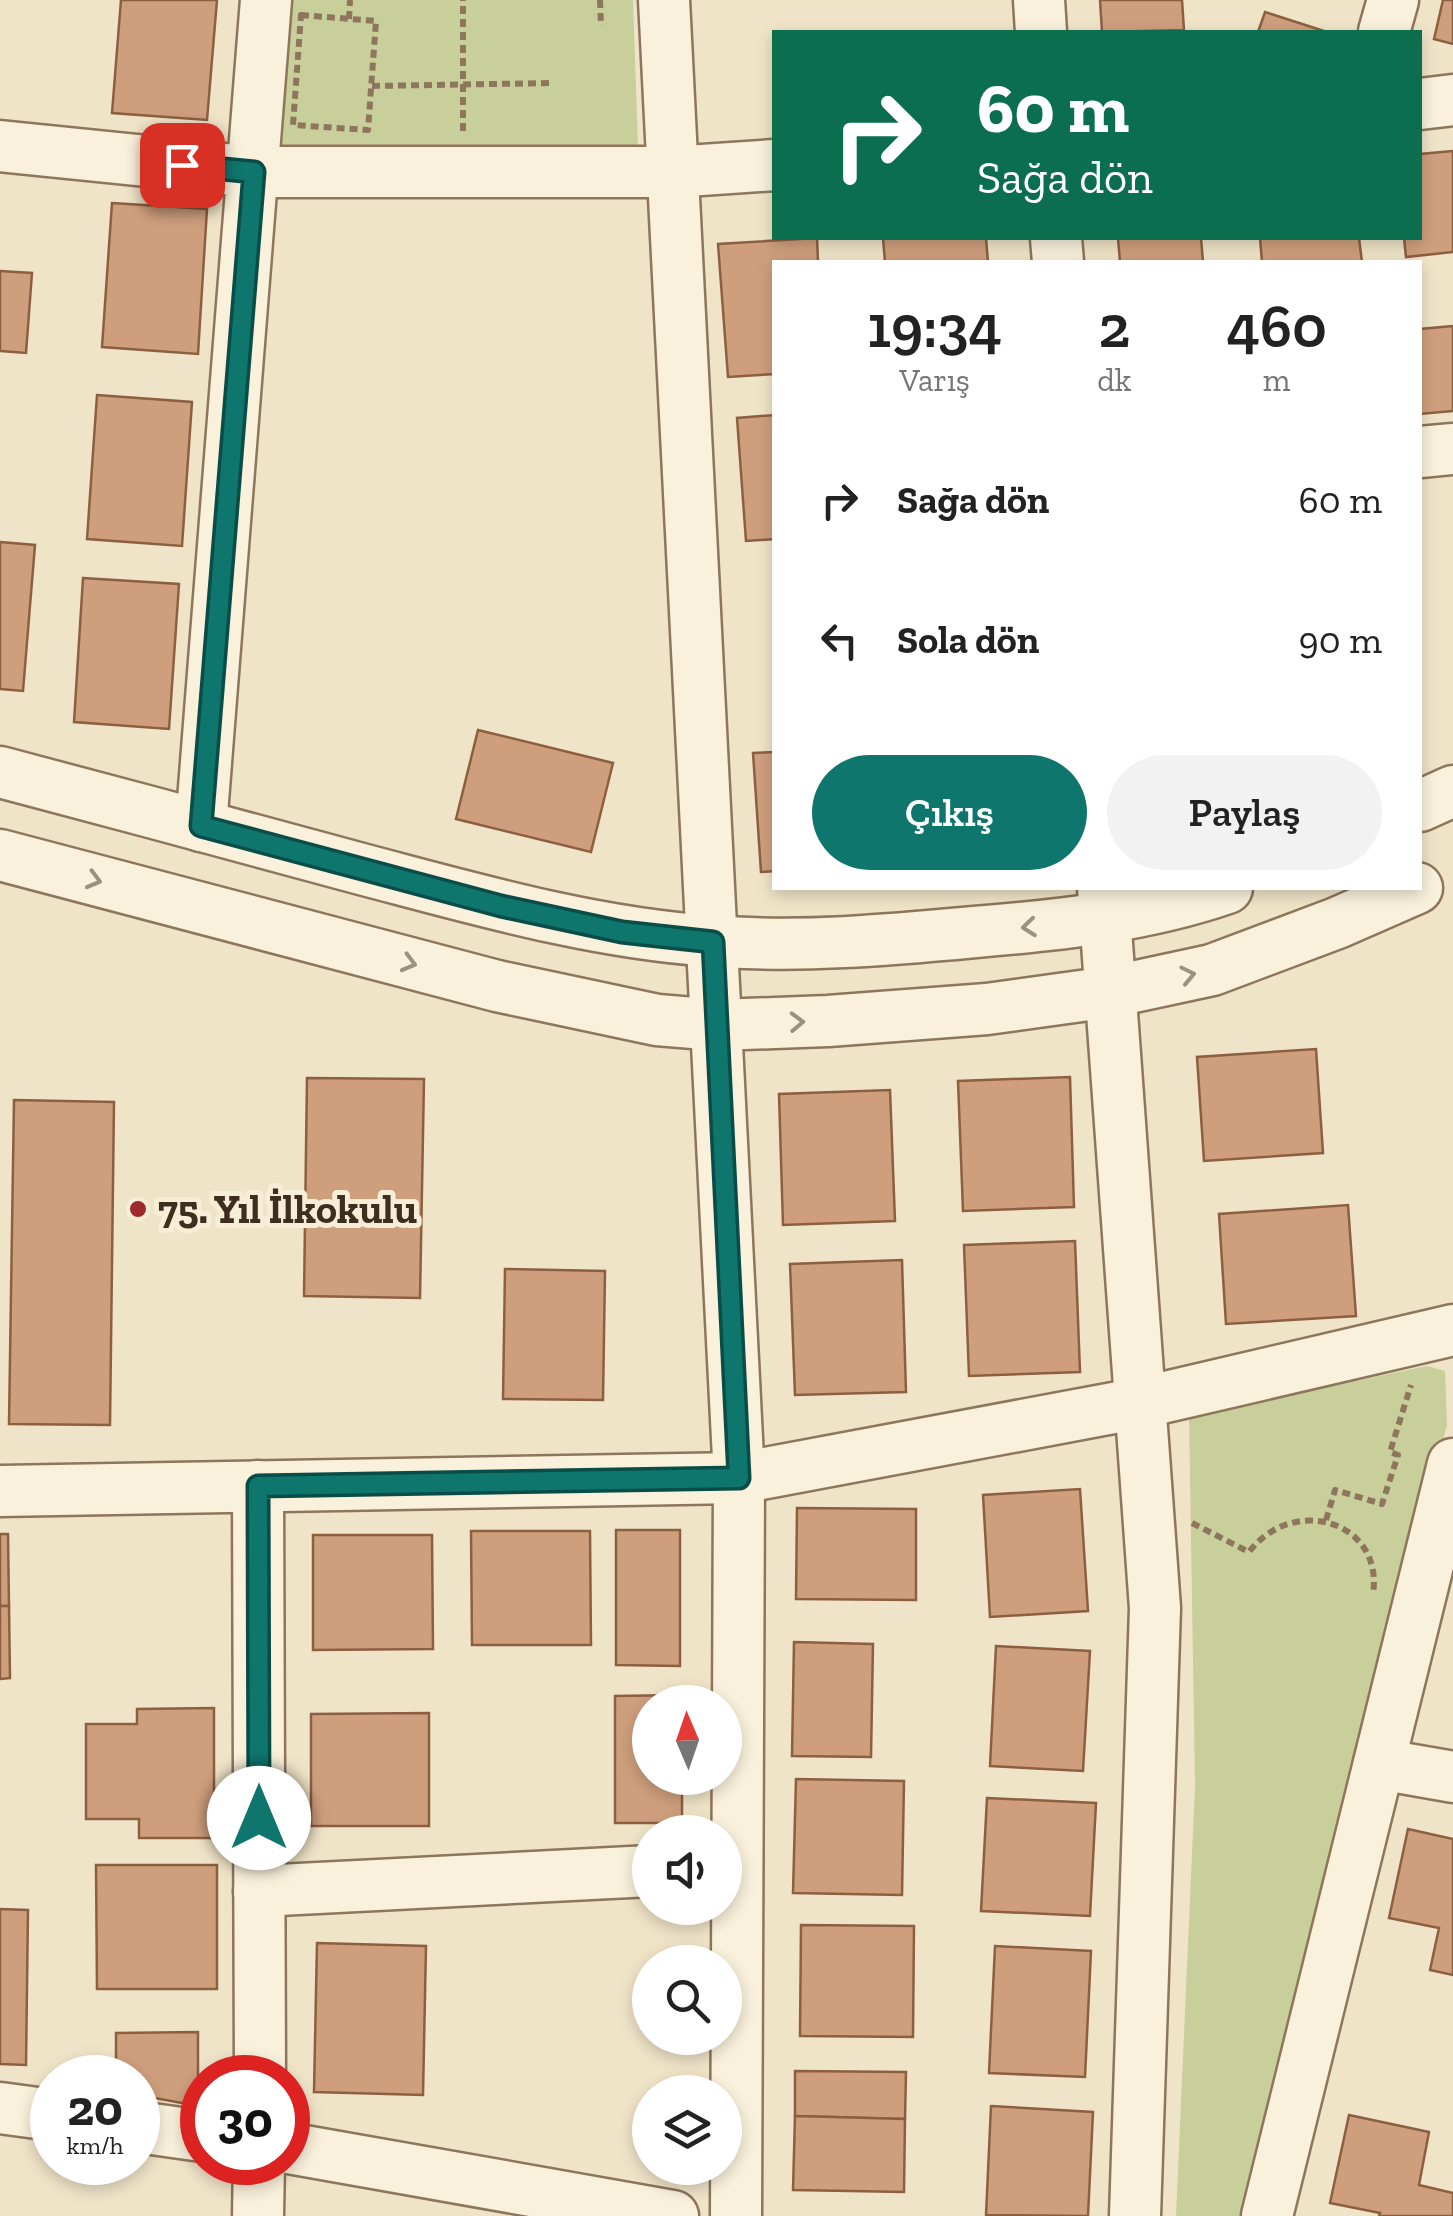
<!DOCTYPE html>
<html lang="tr">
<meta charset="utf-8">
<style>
:root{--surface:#fff;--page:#f2f2f2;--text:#222;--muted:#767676;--accent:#0f766e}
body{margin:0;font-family:"Zilla Slab",serif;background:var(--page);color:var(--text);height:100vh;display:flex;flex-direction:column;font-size:38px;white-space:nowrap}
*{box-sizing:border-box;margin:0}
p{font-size:32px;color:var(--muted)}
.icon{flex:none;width:55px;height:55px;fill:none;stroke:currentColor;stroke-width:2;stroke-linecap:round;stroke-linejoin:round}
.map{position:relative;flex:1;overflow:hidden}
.panel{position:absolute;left:772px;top:260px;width:650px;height:630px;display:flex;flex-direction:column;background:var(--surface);border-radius:0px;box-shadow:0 5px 15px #0003}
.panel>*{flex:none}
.top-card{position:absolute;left:772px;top:30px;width:650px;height:210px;border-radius:0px;box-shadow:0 5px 15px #0003;background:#0b6e4f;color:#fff;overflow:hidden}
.needle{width:65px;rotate:358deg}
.buttons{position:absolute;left:632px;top:1685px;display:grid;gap:20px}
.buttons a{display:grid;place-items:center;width:110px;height:110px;border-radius:50%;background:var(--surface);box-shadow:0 5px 15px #0003;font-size:50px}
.speed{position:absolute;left:30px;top:2055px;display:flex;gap:20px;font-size:50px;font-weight:700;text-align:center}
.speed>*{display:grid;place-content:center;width:130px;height:130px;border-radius:50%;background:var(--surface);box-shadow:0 5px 15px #0003;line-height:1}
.speed small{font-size:25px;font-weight:400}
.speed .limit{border:15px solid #d22;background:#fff;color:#111}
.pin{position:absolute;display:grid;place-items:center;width:85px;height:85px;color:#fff;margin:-42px;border-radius:20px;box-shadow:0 5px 15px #0006}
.me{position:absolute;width:110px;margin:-55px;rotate:0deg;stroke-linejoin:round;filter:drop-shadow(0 0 8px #0008)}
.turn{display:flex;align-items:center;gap:35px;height:210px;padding:0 40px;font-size:45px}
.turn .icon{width:130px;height:130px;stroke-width:2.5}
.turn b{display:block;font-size:70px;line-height:85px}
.eta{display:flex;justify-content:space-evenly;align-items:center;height:170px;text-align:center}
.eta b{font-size:60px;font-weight:600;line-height:70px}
.cta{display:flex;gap:20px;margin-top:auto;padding:20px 40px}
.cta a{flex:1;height:115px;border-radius:60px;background:var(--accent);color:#fff;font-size:40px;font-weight:600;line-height:115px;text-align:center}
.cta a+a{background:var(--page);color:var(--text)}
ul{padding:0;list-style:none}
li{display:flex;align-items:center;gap:30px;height:140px;padding:0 40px}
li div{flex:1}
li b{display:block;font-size:38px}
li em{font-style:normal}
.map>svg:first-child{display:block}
.green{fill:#c9cf9b}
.building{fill:#cf9f7d;stroke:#8d5f41;stroke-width:2.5}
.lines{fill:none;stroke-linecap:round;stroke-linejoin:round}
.minor-casing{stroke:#8d765c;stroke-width:55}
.path{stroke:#8d765c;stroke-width:6;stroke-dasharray:8 5;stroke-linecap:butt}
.minor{stroke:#faf1dc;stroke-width:50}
.oneway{stroke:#9c907e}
.route-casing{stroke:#0a4d48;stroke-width:25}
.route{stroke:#0f766e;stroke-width:18}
.poi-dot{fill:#9e2a2b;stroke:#f7eed8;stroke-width:4}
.labels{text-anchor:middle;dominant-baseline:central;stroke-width:10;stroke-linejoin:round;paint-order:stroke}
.poi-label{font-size:40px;font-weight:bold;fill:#3d2e20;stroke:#f7eed8;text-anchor:start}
</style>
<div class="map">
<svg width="1453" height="2216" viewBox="0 0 1453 2216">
<rect width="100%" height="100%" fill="#f0e4c8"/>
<g class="green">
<polygon points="287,0 633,0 638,146 277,149"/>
<polygon points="1427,1366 1445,1371 1447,1425 1240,2216 1176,2216 1195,1785 1189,1416"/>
</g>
<g class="building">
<polygon points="121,0 217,0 207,120 112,113"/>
<polygon points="1100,0 1182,0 1184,30 1102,32"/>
<polygon points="1443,0 1453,0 1453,44 1434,39"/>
<polygon points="1265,12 1327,32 1258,32"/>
<polygon points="1453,151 1453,252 1406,257 1404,238 1420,238 1420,154"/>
<polygon points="112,203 207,209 198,354 102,347"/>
<polygon points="817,238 818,262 775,262 775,374 728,377 718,244"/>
<polygon points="883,238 986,238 988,262 885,262"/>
<polygon points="1118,238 1201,238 1203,262 1120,262"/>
<polygon points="1260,238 1359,238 1362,262 1262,262"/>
<polygon points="0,271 32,273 26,353 0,351"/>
<polygon points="1453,326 1453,411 1420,414 1420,329"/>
<polygon points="97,395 192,402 182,546 87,539"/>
<polygon points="775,415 775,539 746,541 737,418"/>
<polygon points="0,542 35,545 23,691 0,689"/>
<polygon points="83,578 179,584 169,729 74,722"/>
<polygon points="478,730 613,763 591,852 456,819"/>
<polygon points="775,752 775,871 761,872 753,753"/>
<polygon points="1316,1049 1323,1153 1204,1161 1197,1057"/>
<polygon points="1070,1077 1074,1207 963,1211 958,1081"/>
<polygon points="307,1078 424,1079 420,1298 304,1296"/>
<polygon points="890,1090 895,1221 783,1225 779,1094"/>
<polygon points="14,1100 114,1102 110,1425 9,1424"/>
<polygon points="1348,1205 1356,1316 1226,1324 1219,1214"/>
<polygon points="1075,1241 1080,1372 969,1376 964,1245"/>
<polygon points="902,1260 906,1392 795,1395 790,1264"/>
<polygon points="505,1269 605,1271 603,1400 503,1399"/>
<polygon points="1080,1489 1088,1611 990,1617 983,1495"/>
<polygon points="797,1508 916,1509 916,1600 796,1599"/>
<polygon points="616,1530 680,1530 680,1666 616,1665"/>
<polygon points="471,1531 590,1531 591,1645 472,1645"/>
<polygon points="0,1534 8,1534 9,1606 0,1606"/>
<polygon points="313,1535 432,1535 433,1649 313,1650"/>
<polygon points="0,1606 9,1606 10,1678 0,1679"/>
<polygon points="794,1642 873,1644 871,1757 792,1756"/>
<polygon points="996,1646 1090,1651 1083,1771 990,1766"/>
<polygon points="682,1695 682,1702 650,1702 650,1778 682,1778 682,1823 615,1823 615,1696"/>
<polygon points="214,1708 214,1838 139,1838 139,1819 86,1819 86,1724 137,1724 137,1709"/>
<polygon points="429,1713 429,1826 311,1826 311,1714"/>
<polygon points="796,1779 904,1781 902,1895 793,1893"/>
<polygon points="987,1798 1096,1803 1090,1916 981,1911"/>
<polygon points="1408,1829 1453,1839 1453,1975 1430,1970 1439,1928 1389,1918"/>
<polygon points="96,1865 217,1865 217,1989 97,1989"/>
<polygon points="0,1909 28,1910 26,2065 0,2064"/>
<polygon points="801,1925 914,1926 913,2037 800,2036"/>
<polygon points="317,1943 426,1946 423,2095 314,2092"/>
<polygon points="995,1946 1091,1951 1085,2077 989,2073"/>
<polygon points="198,2032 198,2106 138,2095 138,2078 116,2078 116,2033"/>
<polygon points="795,2071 906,2072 905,2119 795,2116"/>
<polygon points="991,2106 1093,2112 1088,2216 986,2215"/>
<polygon points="1349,2115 1429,2132 1419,2185 1453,2193 1453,2216 1379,2216 1380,2213 1330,2203"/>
<polygon points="795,2116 905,2119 904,2192 793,2190"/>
</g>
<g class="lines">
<defs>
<g id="minor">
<polyline points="664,0 739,1478 736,2216"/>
<polyline points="1039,0 1041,32"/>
<polyline points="1384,32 1393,0"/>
<polyline points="1420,104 1453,100"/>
<polyline points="0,146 254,172 672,172 775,165"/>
<polyline points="1056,238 1058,262"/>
<polyline points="1420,452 1453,449"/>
<path d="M0 772C122 804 243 837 365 870 479 900 593 933 711 941 799 948 889 940 975 932 1061 925 1146 916 1227 888"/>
<polyline points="1420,806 1453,791"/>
<polyline points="201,826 266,0"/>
<polyline points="0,855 497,986 657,1020 718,1025 828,1021 987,1009 1110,992 1212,970 1337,923 1417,888"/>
<polyline points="1103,888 1155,1608 1135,2216"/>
<polyline points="258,1486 260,2078"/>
<polyline points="0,1491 739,1478 1140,1403 1453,1330"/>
<polyline points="1379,1764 1453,1777"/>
<polyline points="259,1891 650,1871"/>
<polyline points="0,2108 52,2115"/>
<polyline points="138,2127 202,2136"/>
<polyline points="288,2148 673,2216"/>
<polyline points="258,2216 259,2162"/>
<polyline points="1267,2216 1453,1464"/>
</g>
</defs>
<use href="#minor" class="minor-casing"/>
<g class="path">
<polyline points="600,0 601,26"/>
<polygon points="301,15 376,21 368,130 293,125"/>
<polyline points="349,19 350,0"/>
<polyline points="372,86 554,83"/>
<polyline points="463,131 463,0"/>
<polyline points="1326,1520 1335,1490 1382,1504 1398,1455 1390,1452 1411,1385"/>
<path d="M1192 1523 1249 1552C1293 1494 1384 1521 1373 1594"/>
</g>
<use href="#minor" class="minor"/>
</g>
<defs><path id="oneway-chevron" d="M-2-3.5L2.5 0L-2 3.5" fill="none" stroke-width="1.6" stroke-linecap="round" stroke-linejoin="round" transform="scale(2.5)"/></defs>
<g class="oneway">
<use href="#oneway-chevron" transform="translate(94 880) rotate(15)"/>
<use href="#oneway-chevron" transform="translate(1029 927) rotate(174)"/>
<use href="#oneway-chevron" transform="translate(409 963) rotate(15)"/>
<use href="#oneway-chevron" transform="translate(1188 975) rotate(-12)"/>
<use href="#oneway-chevron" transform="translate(797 1022) rotate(-2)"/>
</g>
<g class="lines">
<defs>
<polyline id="route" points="182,165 254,172 201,826 501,906 622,932 713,942 739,1478 258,1486 259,1818"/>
</defs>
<use href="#route" class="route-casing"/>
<use href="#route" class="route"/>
</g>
<circle class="poi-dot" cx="138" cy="1209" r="10"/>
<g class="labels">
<g class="poi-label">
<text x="158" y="1209">75. Yıl İlkokulu</text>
</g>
</g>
</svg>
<div class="buttons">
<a><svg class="needle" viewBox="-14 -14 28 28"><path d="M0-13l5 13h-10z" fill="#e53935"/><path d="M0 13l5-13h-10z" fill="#767676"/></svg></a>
<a><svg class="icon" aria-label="sound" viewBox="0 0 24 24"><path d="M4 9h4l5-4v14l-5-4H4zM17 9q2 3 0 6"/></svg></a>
<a><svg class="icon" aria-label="search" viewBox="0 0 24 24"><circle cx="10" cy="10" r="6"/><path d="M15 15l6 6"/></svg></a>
<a><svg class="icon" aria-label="layers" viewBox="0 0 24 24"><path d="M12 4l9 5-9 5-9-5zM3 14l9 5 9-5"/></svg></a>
</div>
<div class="speed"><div>20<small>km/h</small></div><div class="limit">30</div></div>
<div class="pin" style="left:182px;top:165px;background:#d93025"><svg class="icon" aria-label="arrive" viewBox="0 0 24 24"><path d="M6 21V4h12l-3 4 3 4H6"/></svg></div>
<svg class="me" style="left:259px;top:1818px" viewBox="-20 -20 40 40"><circle r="19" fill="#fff"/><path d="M0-13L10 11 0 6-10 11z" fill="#0f766e"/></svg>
<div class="top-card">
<div class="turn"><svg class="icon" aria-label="right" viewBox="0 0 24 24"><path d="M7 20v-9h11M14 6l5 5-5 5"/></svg><div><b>60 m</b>Sağa dön</div></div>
</div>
<section class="panel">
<div class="eta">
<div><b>19:34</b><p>Varış</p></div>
<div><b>2</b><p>dk</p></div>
<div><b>460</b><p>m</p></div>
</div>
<ul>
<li><svg class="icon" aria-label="right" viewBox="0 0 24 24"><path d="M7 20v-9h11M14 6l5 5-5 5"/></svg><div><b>Sağa dön</b></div><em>60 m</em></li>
<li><svg class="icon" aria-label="left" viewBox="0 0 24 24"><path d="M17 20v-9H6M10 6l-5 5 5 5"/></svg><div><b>Sola dön</b></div><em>90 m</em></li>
</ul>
<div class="cta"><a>Çıkış</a><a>Paylaş</a></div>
</section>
</div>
